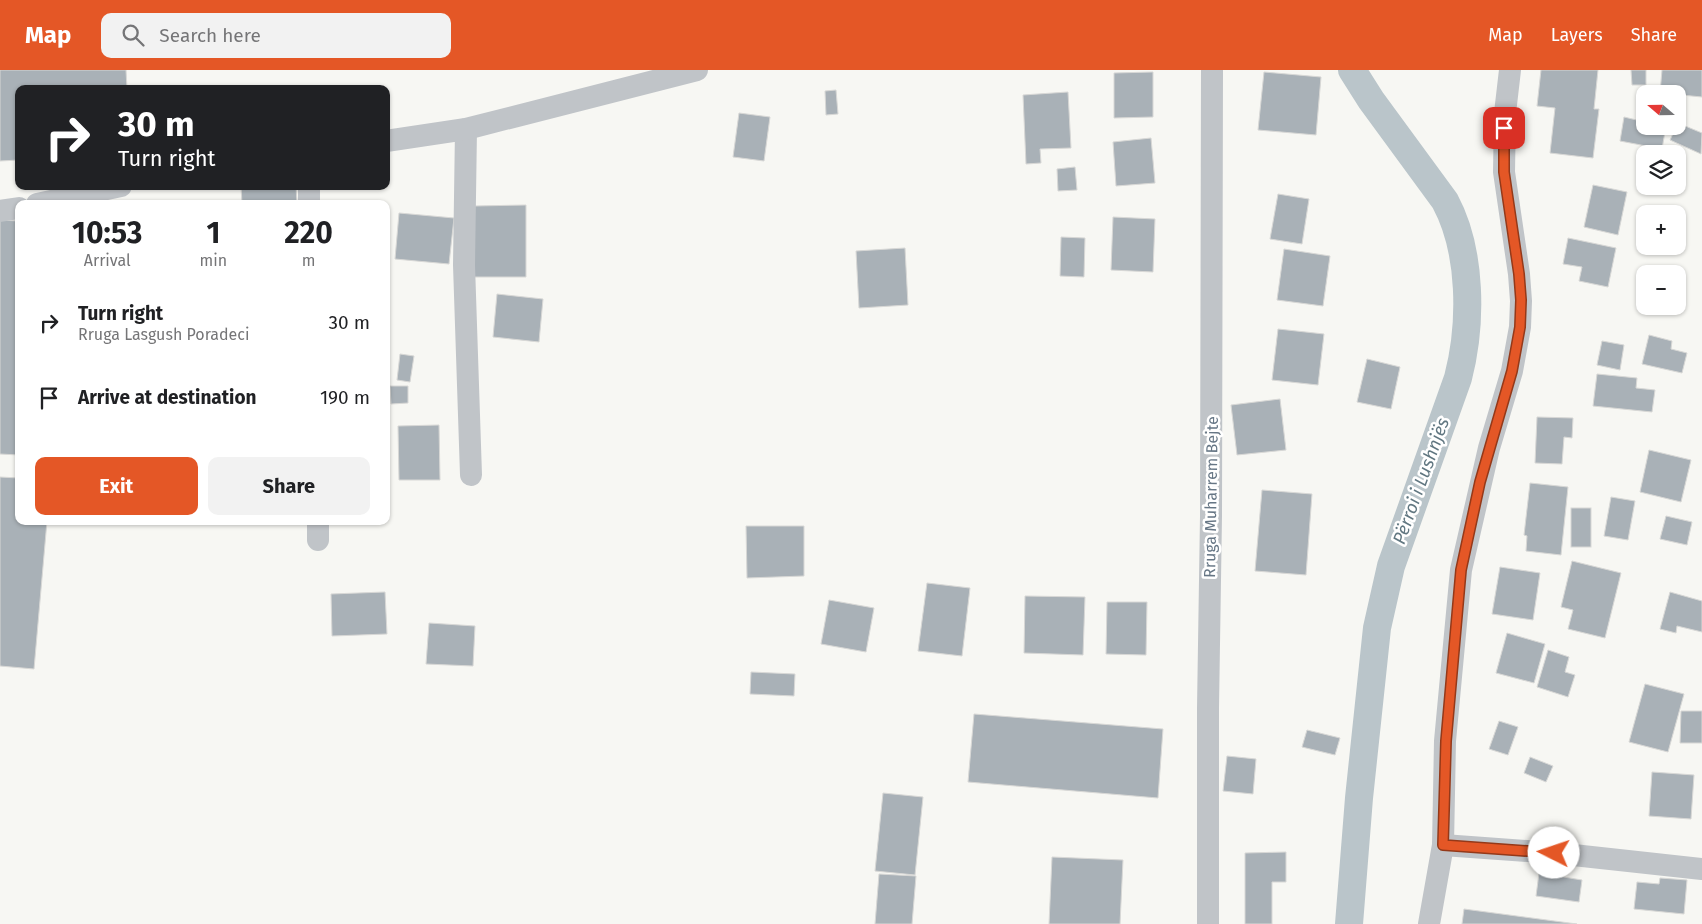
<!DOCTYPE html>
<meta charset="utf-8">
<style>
:root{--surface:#fff;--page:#f2f2f2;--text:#202124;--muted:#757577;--accent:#e45726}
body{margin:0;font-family:"Fira Sans",sans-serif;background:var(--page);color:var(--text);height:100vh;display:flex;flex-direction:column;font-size:19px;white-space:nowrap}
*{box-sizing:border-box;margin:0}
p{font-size:16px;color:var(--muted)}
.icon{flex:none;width:28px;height:28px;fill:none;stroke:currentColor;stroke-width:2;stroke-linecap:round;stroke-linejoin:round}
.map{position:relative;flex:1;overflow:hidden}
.panel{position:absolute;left:15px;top:130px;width:375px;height:325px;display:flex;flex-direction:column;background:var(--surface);border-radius:10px;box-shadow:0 1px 4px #0004}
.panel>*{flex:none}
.guide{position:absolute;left:15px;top:15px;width:375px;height:105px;border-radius:10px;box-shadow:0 1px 4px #0004;background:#202124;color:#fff;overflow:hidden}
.needle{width:32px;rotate:290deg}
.buttons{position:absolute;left:1636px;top:15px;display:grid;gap:10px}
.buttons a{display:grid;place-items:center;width:50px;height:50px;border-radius:10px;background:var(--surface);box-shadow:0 1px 4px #0004;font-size:25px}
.pin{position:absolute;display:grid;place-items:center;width:42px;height:42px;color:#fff;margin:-21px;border-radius:10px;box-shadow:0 2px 8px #0006}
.me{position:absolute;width:55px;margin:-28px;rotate:274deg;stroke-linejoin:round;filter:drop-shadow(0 0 4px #0008)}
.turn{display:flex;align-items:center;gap:18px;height:105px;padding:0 20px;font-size:22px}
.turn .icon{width:65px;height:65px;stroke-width:2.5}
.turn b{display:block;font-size:35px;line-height:42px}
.eta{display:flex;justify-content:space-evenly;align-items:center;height:85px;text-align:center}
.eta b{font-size:30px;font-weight:700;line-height:35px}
.cta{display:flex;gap:10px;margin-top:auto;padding:10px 20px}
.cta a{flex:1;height:58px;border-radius:10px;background:var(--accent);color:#fff;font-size:20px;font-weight:700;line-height:58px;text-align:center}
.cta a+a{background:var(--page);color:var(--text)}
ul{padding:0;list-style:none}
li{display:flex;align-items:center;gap:15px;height:75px;padding:0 20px}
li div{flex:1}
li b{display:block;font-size:19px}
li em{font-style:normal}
header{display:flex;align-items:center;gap:30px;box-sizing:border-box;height:70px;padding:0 25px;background:var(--accent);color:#fff}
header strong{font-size:24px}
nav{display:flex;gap:28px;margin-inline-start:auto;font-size:18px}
.search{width:350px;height:45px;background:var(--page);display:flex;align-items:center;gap:12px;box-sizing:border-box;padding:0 18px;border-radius:10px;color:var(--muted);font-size:19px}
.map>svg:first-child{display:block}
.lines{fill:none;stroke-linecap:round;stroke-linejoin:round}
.canal{stroke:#bac5ca;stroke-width:28}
.building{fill:#a9b1b7;stroke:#d8d8d6}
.minor{stroke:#c0c4c8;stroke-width:22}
.route-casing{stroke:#943919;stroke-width:12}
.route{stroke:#e45726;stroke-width:9}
.labels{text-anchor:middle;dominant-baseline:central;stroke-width:5;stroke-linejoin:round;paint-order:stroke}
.street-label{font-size:16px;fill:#667685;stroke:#fff}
.water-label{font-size:18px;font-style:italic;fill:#617781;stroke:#fff}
</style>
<header>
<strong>Map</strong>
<div class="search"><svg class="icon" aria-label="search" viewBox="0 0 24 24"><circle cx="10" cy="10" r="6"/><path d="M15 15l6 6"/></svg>Search here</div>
<nav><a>Map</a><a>Layers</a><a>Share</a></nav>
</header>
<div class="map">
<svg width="1702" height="854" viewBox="0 0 1702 854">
<rect width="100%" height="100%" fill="#f7f7f3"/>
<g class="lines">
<path class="canal" d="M1349 854 1359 728 1377 558 1391 496 1458 308C1472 254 1472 181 1445 131L1371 30 1352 0"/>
</g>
<g class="building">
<polygon points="0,0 126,0 127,19 19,19 19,90 0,91"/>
<polygon points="1541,0 1598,0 1594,39 1599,39 1593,88 1550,83 1555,38 1537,36"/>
<polygon points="1631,0 1646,0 1646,15 1632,15"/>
<polygon points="1662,0 1702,0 1702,27 1660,23"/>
<polygon points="1153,2 1153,47 1114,48 1114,3"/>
<polygon points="1264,2 1321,7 1316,65 1258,60"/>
<polygon points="836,20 838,44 826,45 825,21"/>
<polygon points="1068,22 1071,78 1040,79 1041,93 1026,94 1023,25"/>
<polygon points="739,43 770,47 764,91 733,87"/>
<polygon points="1624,47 1645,52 1645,56 1666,56 1662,79 1620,71"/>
<polygon points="1678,53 1702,63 1701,84 1670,70"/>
<polygon points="1151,68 1155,113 1116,116 1113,72"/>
<polygon points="1075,97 1077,120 1058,121 1057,99"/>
<polygon points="1593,115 1627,122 1618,165 1584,157"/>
<polygon points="241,116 296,116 297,134 242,134"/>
<polygon points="1278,124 1309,129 1302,174 1270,169"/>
<polygon points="526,135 526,207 474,207 474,136"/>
<polygon points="399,143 454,148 449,194 395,189"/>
<polygon points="1113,147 1155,149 1153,202 1111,200"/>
<polygon points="0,150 19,151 19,385 0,384"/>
<polygon points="1061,167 1085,168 1084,207 1060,206"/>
<polygon points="1568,168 1616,178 1608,217 1579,211 1582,197 1563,194"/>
<polygon points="905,178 908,235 859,238 856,181"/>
<polygon points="1284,179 1330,186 1323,236 1277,230"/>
<polygon points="497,224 543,229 539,272 493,267"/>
<polygon points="1278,259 1324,264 1318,315 1272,310"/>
<polygon points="1649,265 1672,271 1671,279 1687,283 1682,303 1642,294"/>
<polygon points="1602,271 1624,275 1620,300 1597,295"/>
<polygon points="400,284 414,286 410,312 397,310"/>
<polygon points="1367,289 1400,297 1391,339 1357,332"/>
<polygon points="1597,304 1637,308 1636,318 1655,320 1652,342 1593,336"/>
<polygon points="390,316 408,316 408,333 391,334"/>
<polygon points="1280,329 1286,380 1237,385 1231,335"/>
<polygon points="1537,347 1573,348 1572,368 1564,367 1562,394 1535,393"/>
<polygon points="439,355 440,410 399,410 398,356"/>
<polygon points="1649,380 1691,390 1681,432 1640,422"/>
<polygon points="0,407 19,408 19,451 47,451 34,599 0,596"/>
<polygon points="1530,413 1568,417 1561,485 1526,481 1527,466 1524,465"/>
<polygon points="1262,420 1312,424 1306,505 1255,501"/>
<polygon points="1611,427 1635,431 1628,470 1604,466"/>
<rect x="1571" y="438" width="20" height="39"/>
<polygon points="1666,446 1692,452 1687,475 1660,469"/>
<polygon points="746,456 804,456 804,506 747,508"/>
<polygon points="1572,491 1621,503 1605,568 1568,559 1573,540 1561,537"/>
<polygon points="1500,497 1540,503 1533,550 1492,544"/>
<polygon points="927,513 970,518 962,586 918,581"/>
<polygon points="385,522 387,564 332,566 331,524"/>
<polygon points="1670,522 1702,531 1702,562 1677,556 1676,563 1660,559"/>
<polygon points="1025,526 1085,527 1083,585 1024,583"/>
<polygon points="829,530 874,538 866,582 821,574"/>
<polygon points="1107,532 1147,532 1146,585 1106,584"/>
<polygon points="429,553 475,556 473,596 426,594"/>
<polygon points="1507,563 1545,574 1534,613 1496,603"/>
<polygon points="1548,580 1569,587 1565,602 1575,605 1568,627 1537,617"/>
<polygon points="751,602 795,604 794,626 750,624"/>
<polygon points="1645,614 1684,624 1668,682 1629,672"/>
<polygon points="1681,641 1702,641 1702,673 1680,673"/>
<polygon points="974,644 1163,659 1158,728 968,712"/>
<polygon points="1499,651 1518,657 1508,685 1489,679"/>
<polygon points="1307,660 1340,668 1335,685 1302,677"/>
<polygon points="1227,686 1256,689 1253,724 1223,721"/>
<polygon points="1530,687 1553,696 1546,712 1524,703"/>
<polygon points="1652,702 1694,705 1691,749 1649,746"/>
<polygon points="883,723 923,727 915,805 875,801"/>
<polygon points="1286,782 1286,812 1272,812 1272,854 1245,854 1245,783"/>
<polygon points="1052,787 1123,790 1120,854 1049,854"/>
<polygon points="1539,803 1582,810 1579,832 1536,826"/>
<polygon points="879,804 916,806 912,854 875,854"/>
<polygon points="1660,808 1687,810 1684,844 1634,839 1637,812 1659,814"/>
<polygon points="1464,839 1577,854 1462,854"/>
</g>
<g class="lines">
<g class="minor">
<polyline points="466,59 464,195 471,405"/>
<polyline points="386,71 466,59 697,0"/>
<polyline points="309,116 309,134"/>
<polyline points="37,134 121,116"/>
<polyline points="0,141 19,138"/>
<polyline points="318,451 318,470"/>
<polyline points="1443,775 1555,783 1702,799"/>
<polyline points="1208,854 1208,638 1211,446 1212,0"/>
<polyline points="1429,854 1443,775 1445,671 1461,500 1489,378 1512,301 1520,257 1521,231 1519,204 1504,102 1505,43 1510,0"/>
</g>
</g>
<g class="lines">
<defs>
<polyline id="route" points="1504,58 1504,102 1519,204 1521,230 1520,257 1512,301 1480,412 1461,500 1446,671 1443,775 1554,783"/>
</defs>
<use href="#route" class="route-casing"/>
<use href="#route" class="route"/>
</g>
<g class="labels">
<g class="street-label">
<text transform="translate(1211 427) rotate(-89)">Rruga Muharrem Bejte</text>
</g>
<g class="water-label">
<text transform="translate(1421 411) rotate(-70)">Përroi i Lushnjës</text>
</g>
</g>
</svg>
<div class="buttons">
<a><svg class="needle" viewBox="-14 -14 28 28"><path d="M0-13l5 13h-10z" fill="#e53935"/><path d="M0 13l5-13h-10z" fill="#757577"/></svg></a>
<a><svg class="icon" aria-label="layers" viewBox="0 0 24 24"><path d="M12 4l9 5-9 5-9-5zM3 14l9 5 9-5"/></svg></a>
<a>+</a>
<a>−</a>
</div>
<div class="pin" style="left:1504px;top:58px;background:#d93025"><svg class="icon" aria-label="arrive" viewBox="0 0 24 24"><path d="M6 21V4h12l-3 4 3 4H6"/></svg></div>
<svg class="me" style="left:1554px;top:783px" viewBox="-20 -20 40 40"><circle r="19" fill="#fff"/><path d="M0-13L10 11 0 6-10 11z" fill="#e45726"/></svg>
<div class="guide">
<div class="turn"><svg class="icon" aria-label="right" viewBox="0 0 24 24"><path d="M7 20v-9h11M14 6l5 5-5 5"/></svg><div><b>30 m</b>Turn right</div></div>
</div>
<section class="panel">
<div class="eta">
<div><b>10:53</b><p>Arrival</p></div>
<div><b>1</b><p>min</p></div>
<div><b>220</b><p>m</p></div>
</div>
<ul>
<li><svg class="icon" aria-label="right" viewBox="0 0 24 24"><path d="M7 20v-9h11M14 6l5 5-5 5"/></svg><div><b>Turn right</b><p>Rruga Lasgush Poradeci</p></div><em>30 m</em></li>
<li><svg class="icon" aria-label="arrive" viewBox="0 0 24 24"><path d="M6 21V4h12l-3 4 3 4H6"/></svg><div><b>Arrive at destination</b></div><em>190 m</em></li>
</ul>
<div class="cta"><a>Exit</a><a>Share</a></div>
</section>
</div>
